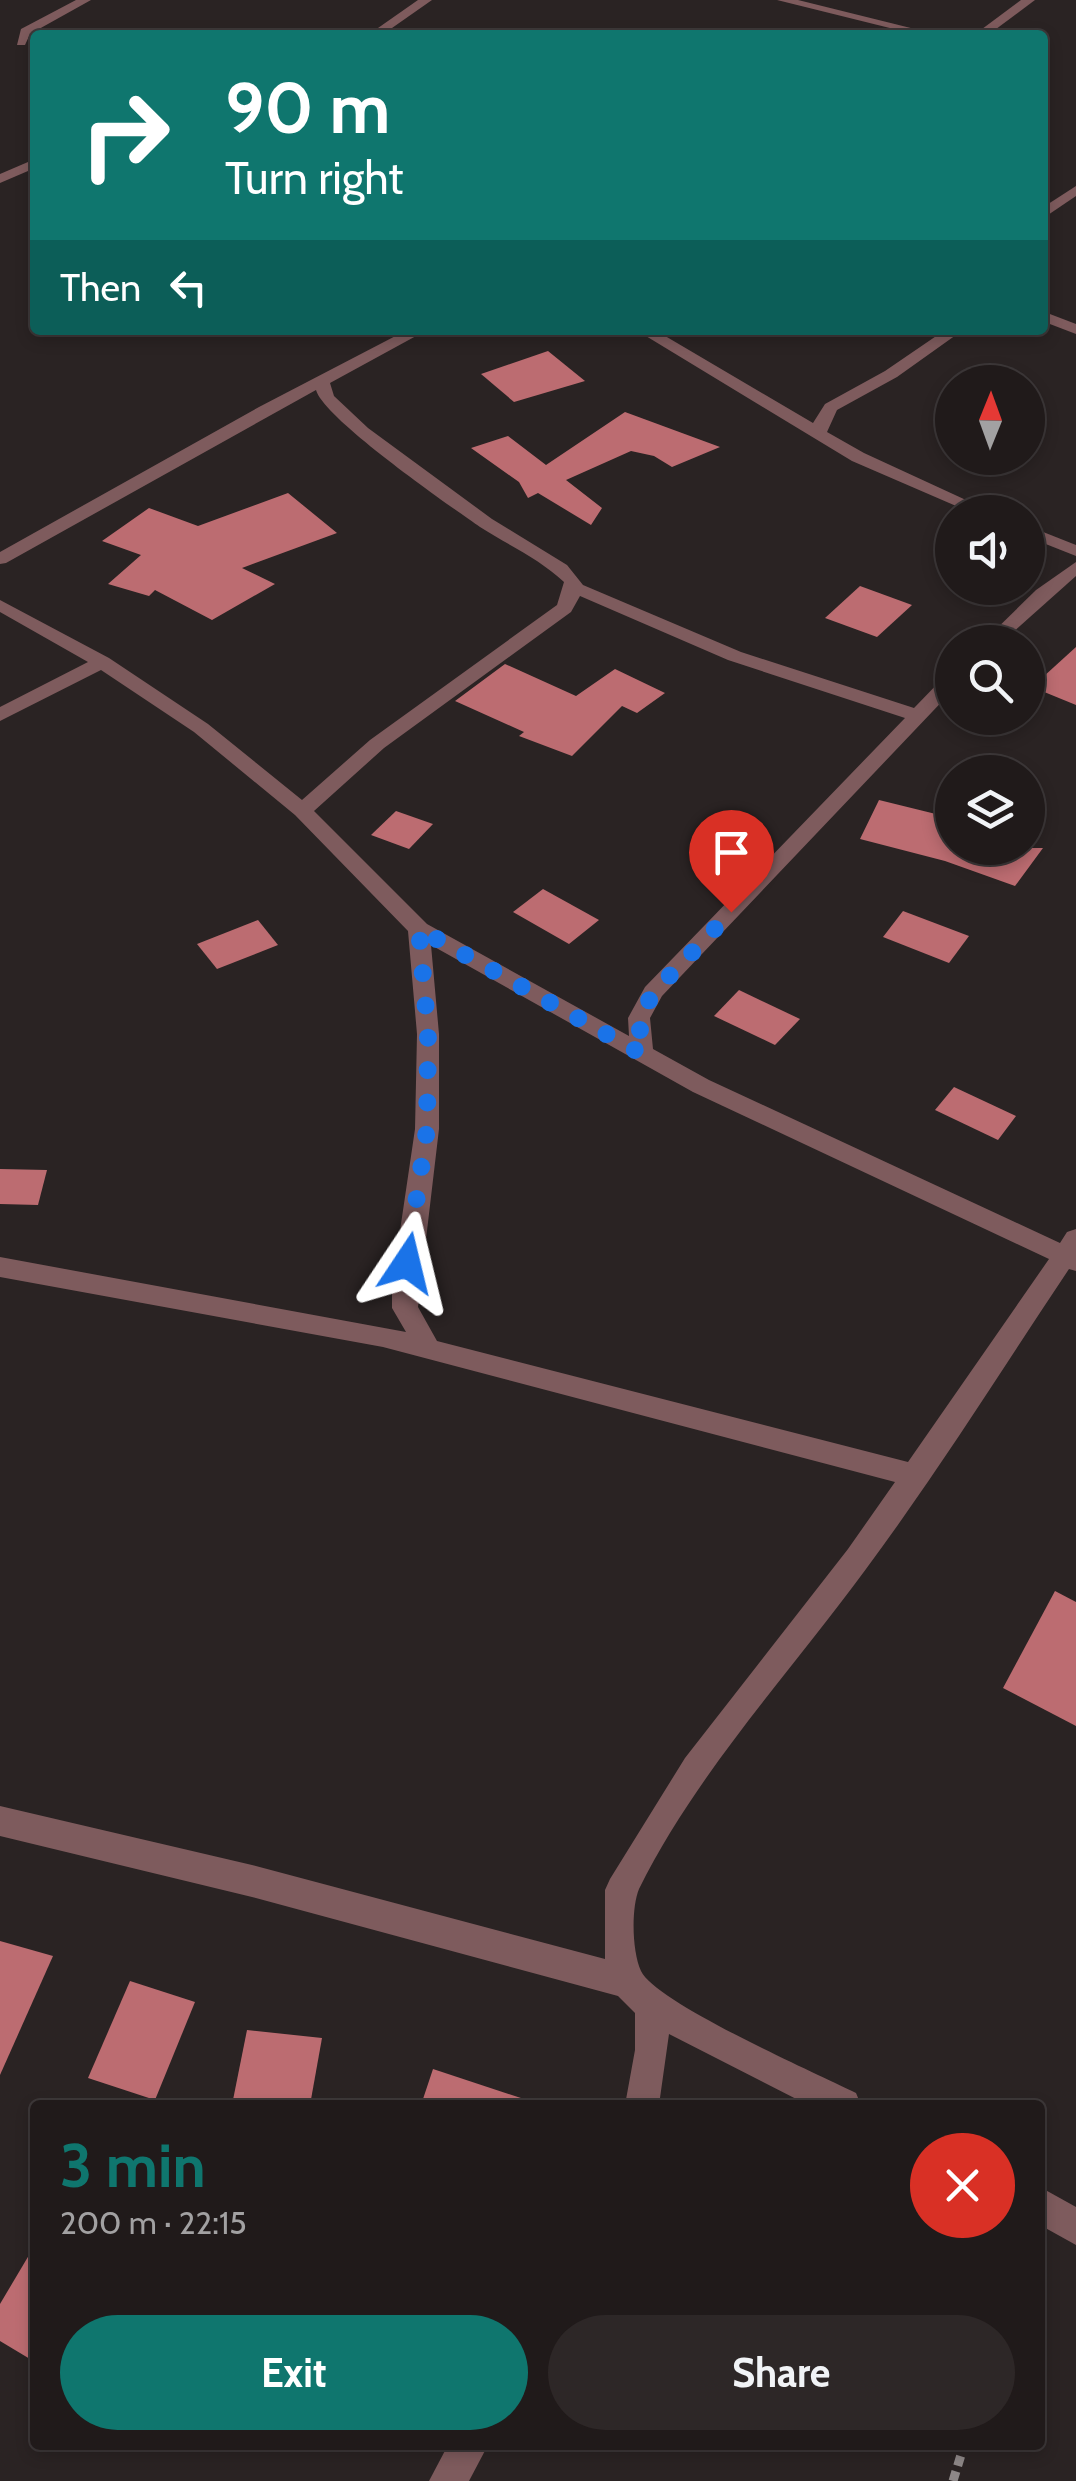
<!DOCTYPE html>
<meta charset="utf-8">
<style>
:root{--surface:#201a1a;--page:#2d2727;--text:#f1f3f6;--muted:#a2a1a2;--line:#3d3839;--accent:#0f766e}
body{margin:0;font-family:Cabin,sans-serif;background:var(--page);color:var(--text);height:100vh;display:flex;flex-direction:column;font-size:38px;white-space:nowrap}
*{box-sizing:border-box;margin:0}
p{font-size:32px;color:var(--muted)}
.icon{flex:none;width:55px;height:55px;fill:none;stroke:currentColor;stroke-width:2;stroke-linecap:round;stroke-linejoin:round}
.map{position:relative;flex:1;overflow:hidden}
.details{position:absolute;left:30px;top:2100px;width:1015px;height:350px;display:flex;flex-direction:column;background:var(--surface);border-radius:10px;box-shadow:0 5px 15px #0003,0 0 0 2px var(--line)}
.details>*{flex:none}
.guide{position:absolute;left:30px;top:30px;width:1018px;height:305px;border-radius:10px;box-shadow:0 5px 15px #0003,0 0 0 2px var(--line);background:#0f766e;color:#fff;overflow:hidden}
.needle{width:65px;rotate:1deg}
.controls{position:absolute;left:935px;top:365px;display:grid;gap:20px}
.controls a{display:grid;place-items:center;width:110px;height:110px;border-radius:50%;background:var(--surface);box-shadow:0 5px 15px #0003,0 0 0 2px var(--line);font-size:50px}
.pin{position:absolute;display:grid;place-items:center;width:85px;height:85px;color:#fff;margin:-102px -42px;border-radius:50% 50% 50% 0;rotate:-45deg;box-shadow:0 0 10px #0007}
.pin .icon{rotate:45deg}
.me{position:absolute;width:110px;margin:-55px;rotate:10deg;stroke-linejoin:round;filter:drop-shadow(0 0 8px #0008)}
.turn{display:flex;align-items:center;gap:35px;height:210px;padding:0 30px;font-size:45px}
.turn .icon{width:130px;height:130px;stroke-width:2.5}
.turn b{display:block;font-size:70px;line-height:85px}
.then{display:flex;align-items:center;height:95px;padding:0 30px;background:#0003;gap:20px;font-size:38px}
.round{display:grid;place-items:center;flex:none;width:105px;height:105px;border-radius:52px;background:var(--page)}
.head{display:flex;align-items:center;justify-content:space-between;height:170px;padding:0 30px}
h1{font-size:60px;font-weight:700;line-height:75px;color:var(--accent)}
.action{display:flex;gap:20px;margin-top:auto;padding:20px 30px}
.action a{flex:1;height:115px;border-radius:60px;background:var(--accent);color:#fff;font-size:40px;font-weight:700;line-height:115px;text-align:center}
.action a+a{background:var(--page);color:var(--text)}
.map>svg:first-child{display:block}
.building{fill:#bc6c71}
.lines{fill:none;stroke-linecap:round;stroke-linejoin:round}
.path{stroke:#8d8787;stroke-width:9;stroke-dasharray:10 6;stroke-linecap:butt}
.minor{fill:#7e5b5d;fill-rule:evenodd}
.route{stroke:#1a73e8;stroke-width:18;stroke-dasharray:0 32.4}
</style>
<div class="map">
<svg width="1076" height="2481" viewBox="0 0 1076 2481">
<rect width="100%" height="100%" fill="#2a2323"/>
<g class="building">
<polygon points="548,351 585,381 514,402 481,374"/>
<polygon points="625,412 720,447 672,467 654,456 631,451 566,480 602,508 591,525 538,493 528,498 519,482 471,448 508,436 546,465"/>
<polygon points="288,493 337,533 242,568 275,584 212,620 155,590 149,596 108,584 141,555 102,541 149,508 198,526"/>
<polygon points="860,586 912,605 877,637 825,618"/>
<polygon points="1076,647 1076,705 1032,687"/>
<polygon points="505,664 576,696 615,669 665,693 637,713 622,706 572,756 519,736 524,732 455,701"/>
<polygon points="879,800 952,818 952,848 1043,848 1015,886 945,861 860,839"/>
<polygon points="396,811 433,824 409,849 371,835"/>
<polygon points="543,889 599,920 569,944 513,912"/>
<polygon points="903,911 969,936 949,963 883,937"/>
<polygon points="258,920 278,945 217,969 197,944"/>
<polygon points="739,990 800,1019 775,1045 714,1016"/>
<polygon points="954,1087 1016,1116 998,1140 935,1110"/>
<polygon points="0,1169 47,1170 38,1205 0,1204"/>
<polygon points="1055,1591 1076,1602 1076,1726 1003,1688"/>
<polygon points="0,1941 53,1956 0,2075"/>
<polygon points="130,1981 195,2002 155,2100 88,2078"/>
<polygon points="247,2030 322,2038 310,2105 232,2105"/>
<polygon points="433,2069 524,2099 523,2105 421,2105"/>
<polygon points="35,2245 35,2362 0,2341 0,2304"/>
</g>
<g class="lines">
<polyline class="path" points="953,2481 964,2445"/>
<g class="minor">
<polygon points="76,0 91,0 30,34 25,45 17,45 21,29"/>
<polygon points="418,0 432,0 382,35 368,35"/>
<polygon points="777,0 798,0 939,35 918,35"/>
<polygon points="1021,0 1035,0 988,35 974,35"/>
<polygon points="35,159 35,168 0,183 0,174"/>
<polygon points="1076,186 1076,196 1042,219 1042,208"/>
<polygon points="1042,311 1076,324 1076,334 1042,321"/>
<path d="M407 330H427L330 383 334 396 368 428 492 519 567 565 583 585 741 652 914 708 945 676 952 674V691L662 996 650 1018 653 1049 709 1080 1060 1243 1067 1232 1076 1229V1271L1069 1269C1002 1369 938 1472 866 1569 790 1673 697 1772 639 1889 631 1908 632 1952 641 1971 656 2003 816 2073 856 2093L861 2105H808L669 2034 659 2105H625L635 2050V2013L618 1996 252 1897 0 1836V1806L252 1865 605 1959V1890L610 1879 685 1758 848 1549 895 1482 383 1347 0 1277V1257L406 1332 392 1308V1285L415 1129 417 1034 408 931 295 815 194 732 101 670 0 721V707L88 662 0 612V600L109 658 208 724 302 800 370 740 557 605 564 582C540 559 508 545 480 527 450 506 324 419 316 390L6 563 0 564V552L259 407ZM580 596 728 660 905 718 645 987 628 1018 629 1036 427 924 314 811 384 748 571 612ZM431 945 693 1092 1049 1259 908 1462 437 1341 418 1307 439 1129V1034Z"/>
<polygon points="636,330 655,330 813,423 825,404 885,371 945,330 963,330 897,377 837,410 827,432 864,453 992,512 970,512 852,461"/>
<polygon points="1028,526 1076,545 1076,556 1028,537"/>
<polygon points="1076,562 1076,576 1002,642 983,642 1036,590"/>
<polygon points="1040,2187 1076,2207 1076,2245 1040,2225"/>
<polygon points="448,2445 488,2445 469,2481 429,2481"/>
</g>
</g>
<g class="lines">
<polyline class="route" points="407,1263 427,1129 428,1034 419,929 642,1054 639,1018 654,992 731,912"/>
</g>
</svg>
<div class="controls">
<a><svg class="needle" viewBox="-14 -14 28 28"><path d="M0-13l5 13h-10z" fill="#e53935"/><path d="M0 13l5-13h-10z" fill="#a2a1a2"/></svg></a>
<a><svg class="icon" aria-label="sound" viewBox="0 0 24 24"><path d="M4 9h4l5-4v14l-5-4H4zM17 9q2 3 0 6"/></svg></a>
<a><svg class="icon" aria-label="search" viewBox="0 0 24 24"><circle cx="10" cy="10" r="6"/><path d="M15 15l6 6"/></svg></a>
<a><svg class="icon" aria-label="layers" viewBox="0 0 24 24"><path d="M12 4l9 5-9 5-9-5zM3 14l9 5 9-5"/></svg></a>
</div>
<div class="pin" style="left:731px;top:912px;background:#d93025"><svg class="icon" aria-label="arrive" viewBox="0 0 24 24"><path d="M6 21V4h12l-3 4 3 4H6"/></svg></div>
<svg class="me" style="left:407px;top:1263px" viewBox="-20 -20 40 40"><path d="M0-17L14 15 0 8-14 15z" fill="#1a73e8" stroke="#fff" stroke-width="4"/></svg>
<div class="guide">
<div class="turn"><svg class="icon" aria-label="right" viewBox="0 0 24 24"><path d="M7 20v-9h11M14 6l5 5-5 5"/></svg><div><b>90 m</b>Turn right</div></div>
<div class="then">Then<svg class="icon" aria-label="left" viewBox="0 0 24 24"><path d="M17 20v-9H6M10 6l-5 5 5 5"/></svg></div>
</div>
<section class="details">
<div class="head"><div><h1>3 min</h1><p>200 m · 22:15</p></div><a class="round" style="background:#d93025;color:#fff"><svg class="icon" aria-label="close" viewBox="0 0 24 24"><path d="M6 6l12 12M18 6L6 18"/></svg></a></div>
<div class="action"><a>Exit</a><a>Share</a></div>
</section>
</div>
